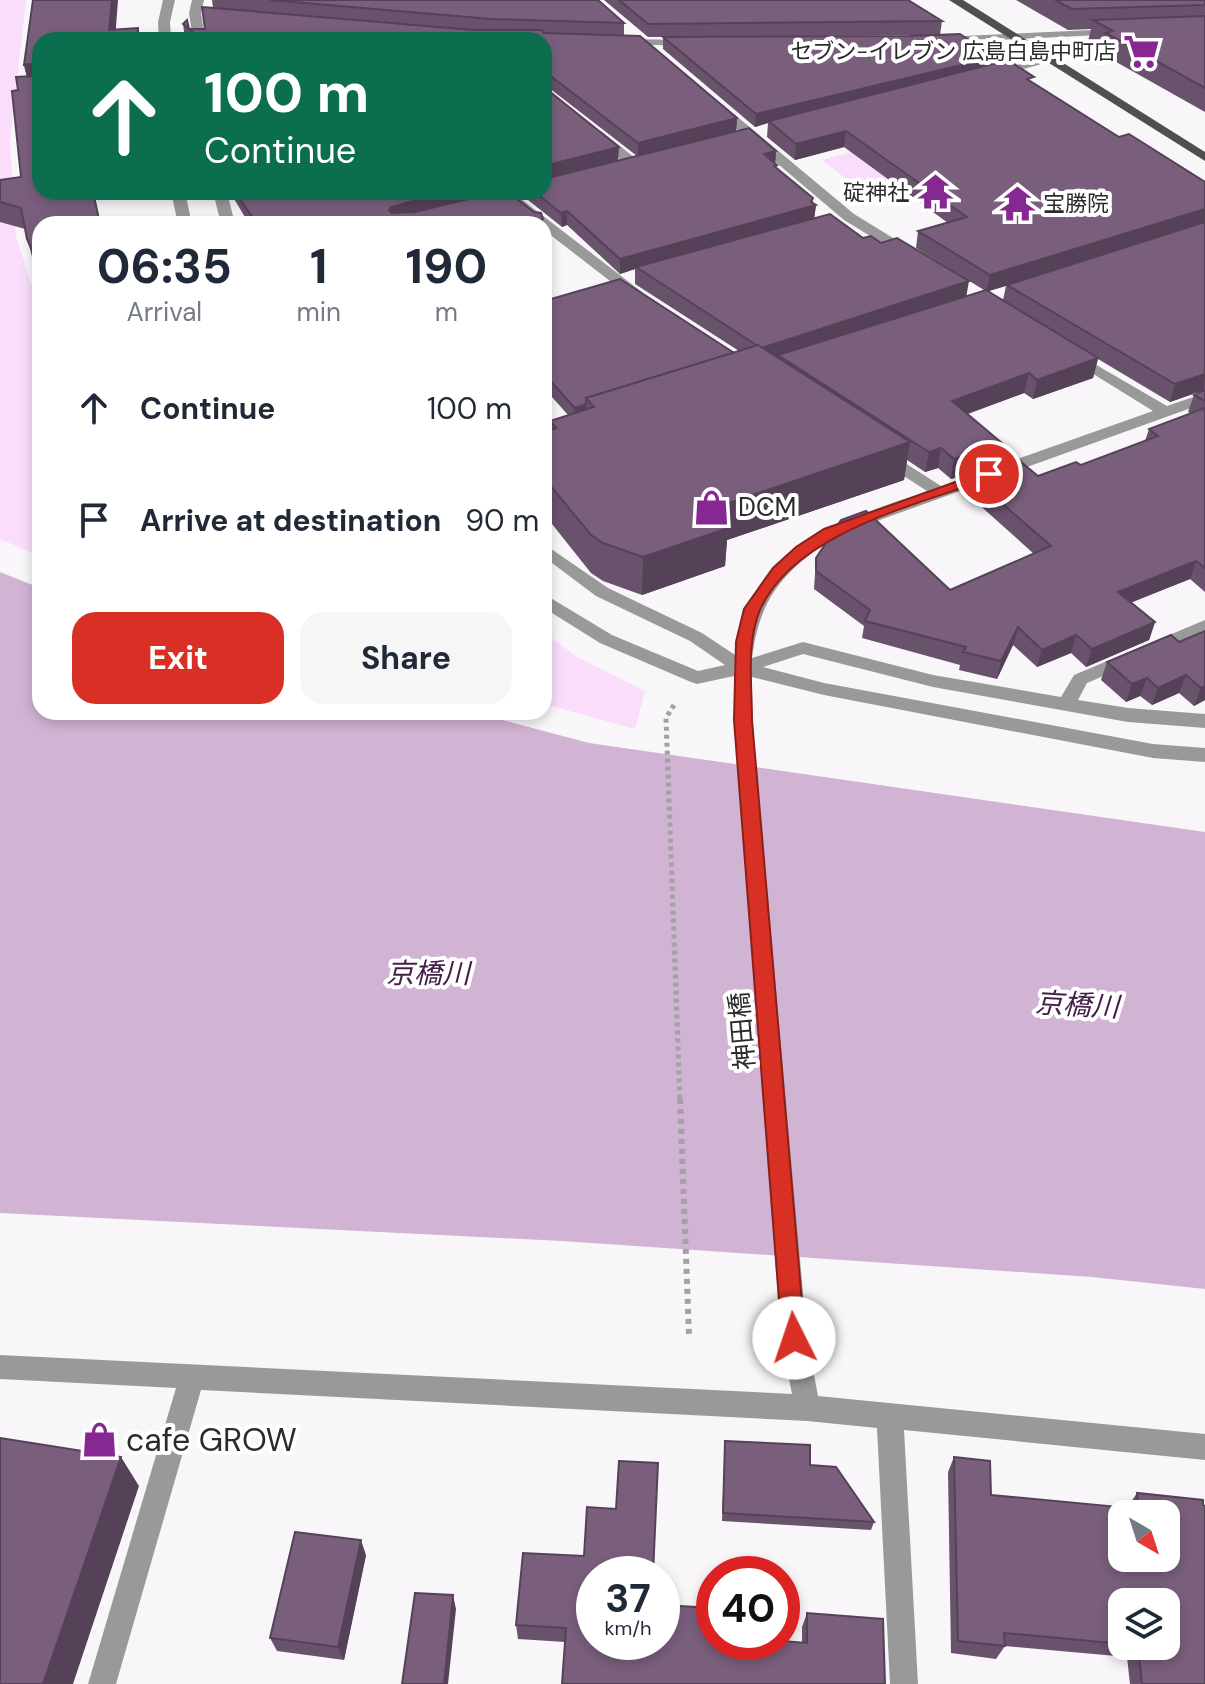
<!DOCTYPE html>
<meta charset="utf-8">
<style>
:root{--surface:#fff;--page:#f6f6f7;--text:#1f2937;--muted:#747a83;--accent:#d93025}
body{margin:0;font-family:"DM Sans","Noto Sans JP",sans-serif;background:var(--page);color:var(--text);height:100vh;display:flex;flex-direction:column;font-size:30px;white-space:nowrap}
*{box-sizing:border-box;margin:0}
p{font-size:26px;color:var(--muted)}
.icon{flex:none;width:44px;height:44px;fill:none;stroke:currentColor;stroke-width:2;stroke-linecap:round;stroke-linejoin:round}
.map{position:relative;flex:1;overflow:hidden}
.panel{position:absolute;left:32px;top:216px;width:520px;height:504px;display:flex;flex-direction:column;background:var(--surface);border-radius:24px;box-shadow:0 4px 12px #0003}
.panel>*{flex:none}
.guide{position:absolute;left:32px;top:32px;width:520px;height:168px;border-radius:24px;box-shadow:0 4px 12px #0003;background:#0b6e4f;color:#fff;overflow:hidden}
.needle{width:52px;rotate:141deg}
.fabs{position:absolute;left:1108px;top:1500px;display:grid;gap:16px}
.fabs a{display:grid;place-items:center;width:72px;height:72px;border-radius:16px;background:var(--surface);box-shadow:0 4px 12px #0003;font-size:40px}
.speed{position:absolute;left:576px;top:1556px;display:flex;gap:16px;font-size:40px;font-weight:700;text-align:center}
.speed>*{display:grid;place-content:center;width:104px;height:104px;border-radius:50%;background:var(--surface);box-shadow:0 4px 12px #0003;line-height:1}
.speed small{font-size:20px;font-weight:400}
.speed .limit{border:12px solid #d22;background:#fff;color:#111}
.pin{position:absolute;display:grid;place-items:center;width:68px;height:68px;color:#fff;margin:-34px;border:4px solid #fff;border-radius:50%;box-shadow:0 2px 8px #0007}
.me{position:absolute;width:88px;margin:-44px;rotate:356deg;stroke-linejoin:round;filter:drop-shadow(0 0 6px #0008)}
.turn{display:flex;align-items:center;gap:28px;height:168px;padding:0 40px;font-size:36px}
.turn .icon{width:104px;height:104px;stroke-width:2.5}
.turn b{display:block;font-size:56px;line-height:68px}
.eta{display:flex;justify-content:space-evenly;align-items:center;height:136px;text-align:center}
.eta b{font-size:48px;font-weight:700;line-height:56px}
.action{display:flex;gap:16px;margin-top:auto;padding:16px 40px}
.action a{flex:1;height:92px;border-radius:24px;background:var(--accent);color:#fff;font-size:32px;font-weight:700;line-height:92px;text-align:center}
.action a+a{background:var(--page);color:var(--text)}
ul{padding:0;list-style:none}
li{display:flex;align-items:center;gap:24px;height:112px;padding:0 40px}
li div{flex:1}
li b{display:block;font-size:30px}
li em{font-style:normal}
.map>svg:first-child{display:block}
.green{fill:#f9ddfb}
.water{fill:#d1b3d3}
.lines{fill:none;stroke-linecap:round;stroke-linejoin:round}
.path-far1{stroke:#a3a1a3;stroke-width:5;stroke-dasharray:4 4;stroke-linecap:butt}
.path{stroke:#a3a1a3;stroke-width:6;stroke-dasharray:5 5;stroke-linecap:butt}
.minor{fill:#9a999a;fill-rule:evenodd}
.major{fill:#504e50;fill-rule:evenodd}
.wall{fill:#69526c;fill-rule:evenodd}
.shaded-wall{fill:#554258}
.building{fill:#7a5f7d;stroke:#554258;stroke-width:2;fill-rule:evenodd}
.route{fill:#d93025;stroke:#8d1f18;stroke-width:2}
.labels{text-anchor:middle;dominant-baseline:central;stroke-width:8;stroke-linejoin:round;paint-order:stroke}
.far-poi-label{font-size:22px;fill:#2c2b2c;stroke:#fff;text-anchor:end}
.poi-label{font-size:26px;fill:#2c2b2c;stroke:#fff;text-anchor:start}
.street-label{font-size:26px;fill:#2c2b2c;stroke:#fff}
.water-label{font-size:28px;font-style:italic;fill:#431d47;stroke:#fff}
.near-poi-label{font-size:32px;fill:#2c2b2c;stroke:#fff;text-anchor:start}
</style>
<div class="map">
<svg width="1205" height="1684" viewBox="0 0 1205 1684">
<rect width="100%" height="100%" fill="#f9f6f9"/>
<g class="green">
<polygon points="0,0 26,0 10,141 16,236 40,311 40,556 0,539"/>
<polygon points="941,128 979,155 858,188 822,160"/>
<polygon points="544,632 577,657 645,691 635,729 544,704"/>
</g>
<polygon class="water" points="0,572 40,588 40,712 472,712 589,743 1205,832 1205,1289 1092,1277 562,1241 0,1213"/>
<g class="lines">
<polyline class="path-far1" points="674,705 666,718 680,1101"/>
<polyline class="path" points="680,1099 689,1335"/>
<g class="minor">
<polygon points="163,0 175,0 170,22 171,40 159,40 158,22"/>
<polygon points="192,0 204,0 201,13 205,40 193,40 189,13"/>
<polygon points="1114,29 1120,32 1118,34 942,43 936,40 942,37"/>
<polygon points="622,39 690,40 696,43 690,46 618,44 618,40"/>
<polygon points="1049,56 1053,57 1053,61 994,77 988,73"/>
<polygon points="714,104 722,104 854,214 916,252 916,258 906,258 844,220 714,110"/>
<polygon points="593,131 601,131 639,161 639,167 629,167 593,137"/>
<polygon points="171,192 185,192 192,224 178,224"/>
<polygon points="213,192 227,192 235,224 221,224"/>
<polygon points="497,192 512,192 642,292 642,298 632,298 544,230 544,224 537,224"/>
<path d="M1074 352 1167 406 1205 393V403L835 536C785 571 760 595 752 658L803 642 933 675 1061 697 1074 675 1205 620V633L1087 683 1078 700 1128 708 1205 714V728L1128 722 933 687 803 654 763 667 824 683 1153 744 1205 748V762L1153 758 824 695 752 677V720L807 1338 818 1396 1205 1434V1460L904 1430 918 1684H890L877 1428 807 1421 201 1390 116 1684H88L176 1388 0 1379V1355L792 1394 781 1338 734 720V676L697 684 691 682 600 643 544 608V594L612 635 698 671 725 665 690 641 596 596 544 557V544L608 588 702 633 735 655C751 542 835 524 927 491L879 460V454H891L941 486 1153 411 1069 359V353Z"/>
</g>
<polygon class="major" points="949,0 963,0 1205,152 1205,161"/>
</g>
<g class="wall">
<path d="M212 0H598L624 23V35L737 118 736 132 776 151 775 164 777 165V169L816 205 814 218 863 238 881 243 966 296 984 290 916 248 918 231 948 223 844 147 795 160 767 137 768 123 755 127 663 49V37L994 64 1033 83 1119 137 1205 182V592L1190 579 1131 602 1155 622 1149 640 1086 667 1071 653 1037 667 1013 645 997 679 959 670 960 665 862 638 864 626 814 589 816 558 950 590 1034 554 965 492 969 475 1038 476 1081 465 1145 441 1149 429 1190 413 1188 412 1194 395 1204 390 1170 402 1098 359 1093 378 1033 399 1024 393 968 414 1002 443 998 463 951 479 938 468 925 472 907 460 904 480 727 540 725 566 642 595 603 581 591 573 544 514V432L550 430V421L568 415 544 388V301L734 353 739 351 635 284V269L620 274 567 225 562 227 523 196V192H544L618 160 637 156 544 84V40H188L185 38 183 24 189 29H205L213 8ZM1006 286 1003 300 988 291Z"/>
<polygon points="604,0 908,0 942,21 940,35 648,37"/>
<polygon points="1016,0 1205,0 1205,112 1102,54 1103,49 1088,41 1091,29 1068,30"/>
<polygon points="40,40 94,192 100,224 40,224 40,277 33,261 25,229 0,222 0,180 21,177 18,90 27,76 24,65"/>
<polygon points="230,192 495,192 543,224 249,224"/>
<polygon points="1205,631 1205,700 1194,706 1179,693 1152,705 1140,696 1126,702 1101,680 1107,662 1179,642"/>
<polygon points="725,1441 874,1522 871,1530 722,1521"/>
<path d="M954 1457 991 1495 1127 1508 1137 1493 1205 1684H1130L1127 1657 1005 1646 996 1659 951 1653 948 1472ZM1122 1602 1166 1646H1122Z"/>
<polygon points="658,1463 594,1574 714,1642 802,1643 802,1627 807,1613 885,1684 565,1642 518,1639 516,1625 584,1556 616,1509"/>
<polygon points="366,1555 344,1660 277,1651 270,1638"/>
</g>
<g class="shaded-wall">
<polygon points="112,0 118,0 115,40 109,30"/>
<polygon points="995,57 993,69 769,121 768,123 755,127 756,114"/>
<polygon points="36,63 40,77 29,86 24,65"/>
<polygon points="737,118 736,132 638,157 638,143"/>
<polygon points="846,131 844,147 795,160 796,144"/>
<polygon points="619,147 618,162 544,180 544,166"/>
<polygon points="776,151 775,165 764,154"/>
<polygon points="445,192 495,192 392,221 389,210 391,207"/>
<polygon points="813,198 812,206 816,205 814,220 636,267 635,269 620,274 620,259"/>
<polygon points="1205,209 1205,224 986,292 990,275"/>
<polygon points="567,211 567,225 562,227 561,213"/>
<polygon points="543,219 543,224 529,224"/>
<polygon points="969,281 966,298 778,355 777,359 761,348"/>
<polygon points="1098,358 1093,378 1033,399 1037,380"/>
<polygon points="1029,373 1024,393 949,420 952,401"/>
<polygon points="1205,374 1204,390 1170,402 1175,384"/>
<polygon points="586,404 586,419 575,423 575,408"/>
<polygon points="910,442 904,480 727,540 725,566 642,595 643,557 711,509"/>
<polygon points="1002,443 998,463 951,479 954,459"/>
<polygon points="941,448 938,468 925,472 929,452"/>
<polygon points="1196,561 1190,579 1113,610 1118,592"/>
<polygon points="1155,622 1149,640 1086,667 1092,649"/>
<polygon points="1018,627 1013,645 997,679 1001,661"/>
<polygon points="1076,635 1071,653 1037,667 1042,650"/>
<polygon points="1186,675 1179,693 1152,705 1158,688"/>
<polygon points="1147,678 1140,696 1126,702 1132,684"/>
<polygon points="1205,686 1205,700 1194,706 1201,688"/>
<polygon points="121,1457 139,1486 73,1684 43,1684"/>
<polygon points="361,1540 366,1555 344,1660 338,1647"/>
<polygon points="453,1595 456,1609 448,1684 444,1684"/>
</g>
<g class="building">
<polygon points="33,0 112,0 109,30 138,28 138,40 40,40 40,192 93,192 100,224 40,224 40,268 27,239 21,208 0,202 0,180 21,177 12,91 18,90 16,77 35,76 38,73 36,63 24,65"/>
<polygon points="270,0 598,0 624,23 491,19"/>
<polygon points="619,0 908,0 942,21 648,24"/>
<polygon points="1055,0 1205,0 1205,5 1072,9"/>
<polygon points="202,7 473,30 541,30 544,33 640,36 737,118 638,143 544,71 544,40 203,40 183,24 187,20 189,29 205,29"/>
<polygon points="1205,16 1205,88 1106,33 1113,31 1093,20"/>
<polygon points="960,34 995,57 756,114 663,37 909,36"/>
<polygon points="1008,60 1034,77 1027,79 1119,137 1129,134 1205,182 1205,209 990,275 918,231 967,217 846,131 796,144 769,121"/>
<polygon points="544,87 619,147 544,166"/>
<polygon points="749,128 776,151 764,154 777,165 774,166 813,198 811,202 816,205 620,259 567,211 561,213 535,192 544,192 544,179"/>
<polygon points="235,192 445,192 391,207 389,210 392,213 415,212 497,192 508,192 534,212 541,213 543,219 529,224 257,224"/>
<polygon points="830,214 863,238 871,236 881,243 897,238 969,281 761,348 636,267"/>
<polygon points="1205,222 1205,374 1175,384 1007,285"/>
<polygon points="620,279 734,353 586,398 586,404 575,408 544,374 544,301"/>
<polygon points="986,290 1098,358 1037,380 1029,373 952,401 1002,443 954,459 941,448 929,452 778,355"/>
<polygon points="758,345 910,442 711,509 728,528 643,557 603,543 591,535 544,478 544,432 556,428 550,421 594,407 586,398"/>
<polygon points="1205,390 1205,401 1194,395"/>
<polygon points="1205,408 1205,568 1196,561 1118,592 1155,622 1092,649 1076,635 1042,650 1018,627 1001,661 963,652 966,647 865,621 870,610 816,571 816,558 841,520 866,511 950,590 1051,546 969,475 1016,458 1038,476 1076,462 1081,465 1158,436 1149,429"/>
<polygon points="1205,631 1205,686 1201,688 1186,675 1158,688 1147,678 1132,684 1107,662 1171,635 1179,642"/>
<polygon points="0,1438 121,1457 43,1684 0,1684"/>
<polygon points="725,1441 810,1445 810,1465 836,1467 874,1522 723,1513"/>
<path d="M954 1457 990 1461 991 1495 1139 1509 1137 1493 1203 1500V1505L1205 1506V1684H1142L1138 1646H1166V1602H1122V1644L1004 1633 1005 1646 958 1641ZM1122 1514H1166V1558H1122Z"/>
<polygon points="619,1461 658,1463 653,1574 594,1574 594,1642 662,1642 662,1605 714,1608 714,1642 782,1641 807,1643 807,1613 883,1619 885,1684 562,1684 566,1628 516,1625 523,1553 584,1556 587,1507 616,1509"/>
<polygon points="295,1532 361,1540 338,1647 270,1638"/>
<polygon points="415,1593 453,1595 444,1684 402,1684"/>
</g>
<path class="route" d="M989 470 994 471V477C920 504 794 532 760 610 746 643 752 685 752 720L805 1338 802 1346 794 1349 786 1346 782 1338 734 720 736 642 744 609 773 568 796 547 824 529Z"/>
<defs>
<symbol id="supermarket-bare" viewBox="-9 -9 18 18"><path d="M-6-5.5h2.5l.6 2H6L4.5 2H-2.5L-4.4-4H-6ZM-1.5 3.2a1.3 1.3 0 1 0 .1 0ZM3 3.2a1.3 1.3 0 1 0 .1 0Z" fill="#872892" stroke="#fff" stroke-width="2.5" paint-order="stroke"/></symbol>
<symbol id="temple-bare" viewBox="-9 -9 18 18"><path d="M0-6L5-2H3V0L6.5 2.5H4V6H1.5V3h-3V6H-4V2.5H-6.5L-3 0V-2H-5Z" fill="#872892" stroke="#fff" stroke-width="2.5" paint-order="stroke"/></symbol>
<symbol id="shop-bare" viewBox="-9 -9 18 18"><path d="M-5-2.5h2.3a2.7 3.5 0 0 1 5.4 0H5L5.5 6h-11ZM-1.5-2.5h3a1.5 2.3 0 0 0-3 0Z" fill="#872892" stroke="#fff" stroke-width="2.5" paint-order="stroke"/></symbol>
</defs>
<g fill-rule="evenodd">
<use href="#supermarket-bare" x="1116" y="26" width="51" height="51"/>
<use href="#temple-bare" x="910" y="166" width="51" height="51"/>
<use href="#temple-bare" x="992" y="178" width="51" height="51"/>
<use href="#shop-bare" x="686" y="482" width="51" height="51"/>
<use href="#shop-bare" x="74" y="1414" width="51" height="51"/>
</g>
<g class="labels">
<g class="far-poi-label">
<text x="1116" y="51">セブン-イレブン 広島白島中町店</text>
<text x="909" y="192">碇神社</text>
<text x="1043" y="203" text-anchor="start">宝勝院</text>
</g>
<g class="poi-label">
<text x="738" y="507">DCM</text>
</g>
<g class="street-label">
<text transform="translate(742 1031) rotate(-95)">神田橋</text>
</g>
<g class="water-label">
<text x="428" y="973">京橋川</text>
<text transform="translate(1077 1005) rotate(3)">京橋川</text>
</g>
<g class="near-poi-label">
<text x="126" y="1440">cafe GROW</text>
</g>
</g>
</svg>
<div class="fabs">
<a><svg class="needle" viewBox="-14 -14 28 28"><path d="M0-13l5 13h-10z" fill="#e53935"/><path d="M0 13l5-13h-10z" fill="#747a83"/></svg></a>
<a><svg class="icon" aria-label="layers" viewBox="0 0 24 24"><path d="M12 4l9 5-9 5-9-5zM3 14l9 5 9-5"/></svg></a>
</div>
<div class="speed"><div>37<small>km/h</small></div><div class="limit">40</div></div>
<div class="pin" style="left:989px;top:474px;background:#d93025"><svg class="icon" aria-label="arrive" viewBox="0 0 24 24"><path d="M6 21V4h12l-3 4 3 4H6"/></svg></div>
<svg class="me" style="left:794px;top:1338px" viewBox="-20 -20 40 40"><circle r="19" fill="#fff"/><path d="M0-13L10 11 0 6-10 11z" fill="#d93025"/></svg>
<div class="guide">
<div class="turn"><svg class="icon" aria-label="ahead" viewBox="0 0 24 24"><path d="M12 20V5M6 11l6-6 6 6"/></svg><div><b>100 m</b>Continue</div></div>
</div>
<section class="panel">
<div class="eta">
<div><b>06:35</b><p>Arrival</p></div>
<div><b>1</b><p>min</p></div>
<div><b>190</b><p>m</p></div>
</div>
<ul>
<li><svg class="icon" aria-label="ahead" viewBox="0 0 24 24"><path d="M12 20V5M6 11l6-6 6 6"/></svg><div><b>Continue</b></div><em>100 m</em></li>
<li><svg class="icon" aria-label="arrive" viewBox="0 0 24 24"><path d="M6 21V4h12l-3 4 3 4H6"/></svg><div><b>Arrive at destination</b></div><em>90 m</em></li>
</ul>
<div class="action"><a>Exit</a><a>Share</a></div>
</section>
</div>
